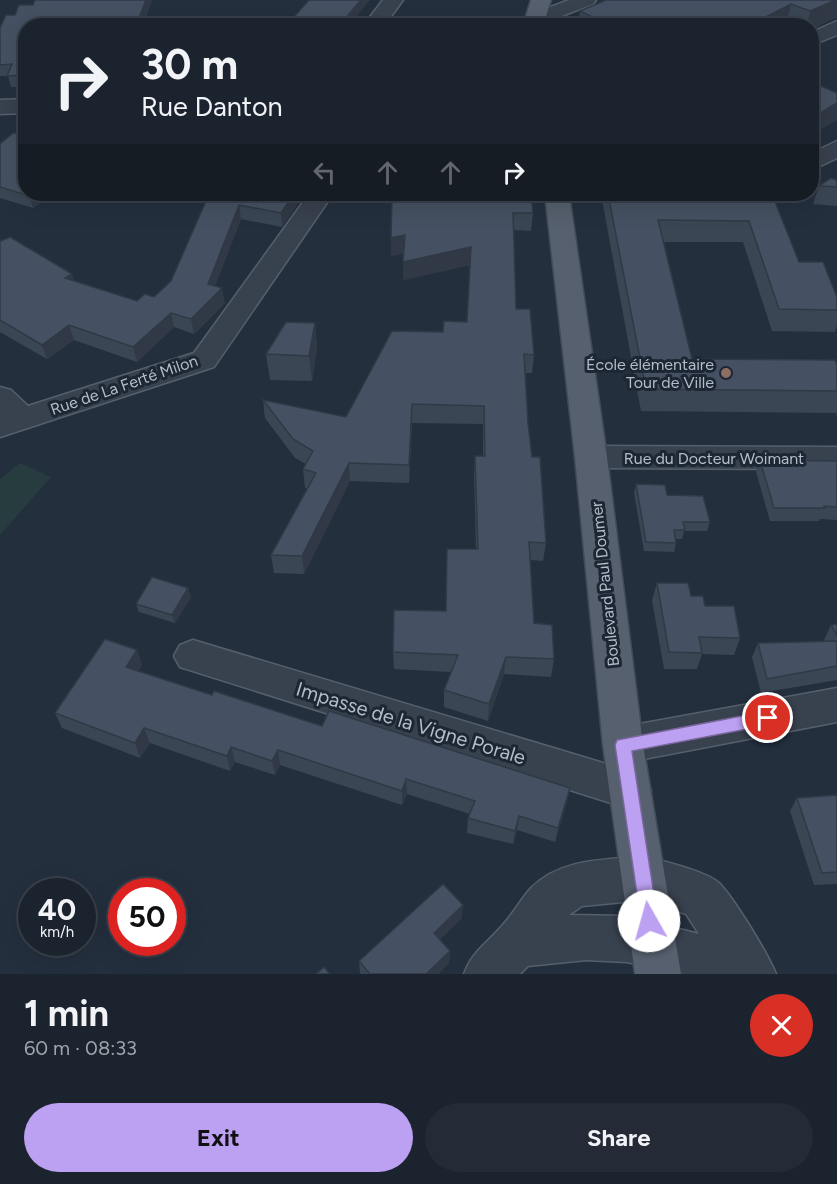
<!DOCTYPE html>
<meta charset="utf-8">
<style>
:root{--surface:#1b232e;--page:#242b36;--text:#f1f3f6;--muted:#a0a4aa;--line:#39404a;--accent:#bca0f2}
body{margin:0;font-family:Figtree,sans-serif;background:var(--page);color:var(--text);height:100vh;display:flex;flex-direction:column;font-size:22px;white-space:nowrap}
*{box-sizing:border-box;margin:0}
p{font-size:20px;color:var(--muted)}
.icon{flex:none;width:33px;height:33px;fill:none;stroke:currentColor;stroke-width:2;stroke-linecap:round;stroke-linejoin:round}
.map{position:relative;height:974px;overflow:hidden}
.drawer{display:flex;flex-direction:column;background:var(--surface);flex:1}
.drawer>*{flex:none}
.hud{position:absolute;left:18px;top:18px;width:801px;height:183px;border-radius:24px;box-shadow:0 6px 24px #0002,0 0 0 2px var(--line);background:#1b232e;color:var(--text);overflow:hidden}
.speed{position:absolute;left:18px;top:878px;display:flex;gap:12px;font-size:30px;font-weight:700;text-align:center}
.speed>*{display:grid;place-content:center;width:78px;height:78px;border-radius:50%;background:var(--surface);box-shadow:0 6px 24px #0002,0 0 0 2px var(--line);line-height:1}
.speed small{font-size:15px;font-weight:400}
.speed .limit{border:9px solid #d22;background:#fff;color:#111}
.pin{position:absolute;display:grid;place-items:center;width:51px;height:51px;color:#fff;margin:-26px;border:3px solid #fff;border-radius:50%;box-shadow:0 2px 6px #0007}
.me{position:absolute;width:66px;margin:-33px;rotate:353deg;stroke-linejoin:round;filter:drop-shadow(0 0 4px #0008)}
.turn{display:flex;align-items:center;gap:21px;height:126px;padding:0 24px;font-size:27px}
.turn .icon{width:78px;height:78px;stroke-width:2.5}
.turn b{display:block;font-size:42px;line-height:51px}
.lanes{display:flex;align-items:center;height:57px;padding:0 24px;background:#0003;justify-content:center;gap:30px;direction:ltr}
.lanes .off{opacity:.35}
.round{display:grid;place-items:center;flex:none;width:63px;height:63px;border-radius:32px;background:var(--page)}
.overview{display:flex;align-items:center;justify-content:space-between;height:102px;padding:0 24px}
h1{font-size:36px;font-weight:700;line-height:45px}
.button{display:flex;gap:12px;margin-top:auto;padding:12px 24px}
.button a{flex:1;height:69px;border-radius:36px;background:var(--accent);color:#111;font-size:24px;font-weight:700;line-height:69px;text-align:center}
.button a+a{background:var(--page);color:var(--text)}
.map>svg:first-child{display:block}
.green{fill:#263c3f}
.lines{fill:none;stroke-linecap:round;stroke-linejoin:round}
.minor-casing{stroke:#565f6c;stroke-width:3}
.major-casing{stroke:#414a57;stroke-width:3}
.minor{fill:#38414e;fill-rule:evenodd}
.major{fill:#56606e;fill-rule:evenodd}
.wall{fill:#3b4654}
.shaded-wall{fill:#303945}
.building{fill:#455162;stroke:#303945;stroke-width:1.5}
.route{fill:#bca0f2;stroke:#7a689d;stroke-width:1.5}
.education-dot{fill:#8d6e63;stroke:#1d2633;stroke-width:2}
.labels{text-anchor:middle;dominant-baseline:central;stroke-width:6;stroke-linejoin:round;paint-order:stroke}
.poi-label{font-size:16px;fill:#b4bcc9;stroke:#1d2633;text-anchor:end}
.street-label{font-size:16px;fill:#b4bcc9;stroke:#1d2633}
.near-street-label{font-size:20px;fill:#b4bcc9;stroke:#1d2633}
</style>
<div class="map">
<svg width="837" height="974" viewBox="0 0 837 974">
<rect width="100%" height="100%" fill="#242f3e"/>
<polygon class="green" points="20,463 51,477 0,535 0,479"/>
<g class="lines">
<defs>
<g id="minor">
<polygon points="383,0 403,0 384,26 363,26"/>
<polygon points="569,0 596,0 593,4 541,24 532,26 524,20 527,16"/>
<polygon points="837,21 837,35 812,45 812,32"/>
<polygon points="26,99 26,113 0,114 0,100"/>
<polygon points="837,141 837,158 812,170 812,153"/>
<polygon points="309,194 333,194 214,367 0,437 0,387 11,390 28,406 194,353"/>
<polygon points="591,446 837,447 837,469 591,468 580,465 575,457 580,449"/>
<polygon points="193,640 630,771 645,776 651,790 645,804 630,809 180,667 174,656 180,645"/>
<polygon points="837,688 837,722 623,763 609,758 603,745 609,732 623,727"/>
<path d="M644 856C662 861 706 871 719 883 734 898 768 954 776 974H681L627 962 586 960 528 966 520 974H464C472 952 485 945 500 928 512 916 520 900 531 888 561 858 605 860 644 856ZM644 900 686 914 699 934 627 916 569 915 582 906Z"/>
</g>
<g id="major">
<polygon points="531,0 551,0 543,26 523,26"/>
<polygon points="545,194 569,194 607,457 643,745 681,974 635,974 603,745 575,457"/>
</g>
</defs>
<use href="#minor" class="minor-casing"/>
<use href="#major" class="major-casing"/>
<use href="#minor" class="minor"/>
<use href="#major" class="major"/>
</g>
<g class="wall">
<polygon points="35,0 152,0 143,26 26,26 26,87 11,87 8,76 0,76 0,28 33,5"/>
<polygon points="837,0 837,17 812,29 812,26 788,26 786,25 784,26 578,26 580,11"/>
<polygon points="21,134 51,194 33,208 0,198 0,144"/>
<polygon points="837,180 837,206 813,204 819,186"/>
<polygon points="209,194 304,194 282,227 241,219 215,286 225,303 194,334 174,327 137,362 74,340 47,359 0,332 0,240 74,281 137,301 154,297 171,281"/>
<polygon points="392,194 533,213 531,231 514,230 516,309 534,355 532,373 525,373 528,423 532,457 546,543 543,561 530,560 534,623 554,659 551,677 504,674 488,721 444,707 444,690 451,672 394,669 393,652 446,611 476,549 474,474 475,456 483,456 483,424 412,423 409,483 350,481 304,574 274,573 271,555 307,488 305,488 303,469 306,464 295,458 265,418 263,400 346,417 443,332 467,322 470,265 403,280 404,253 391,256"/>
<polygon points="601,194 772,194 799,262 837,297 837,325 835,332 772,331 743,242 664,242 692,359 837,365 837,417 836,413 641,411"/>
<polygon points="315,323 317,348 312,381 270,380 266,354"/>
<polygon points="760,460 837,461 837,520 820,519 819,521 770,521 756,472"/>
<polygon points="636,484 667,495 710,522 707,531 684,531 682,539 676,539 676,543 674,552 644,551 634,493"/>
<polygon points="657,583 691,596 705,606 740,638 734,655 702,654 697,669 664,669 652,600"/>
<polygon points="191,597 175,623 139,612 136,604"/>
<polygon points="837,624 837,680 761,693 752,657 758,643 825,641 824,640 831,625"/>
<polygon points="137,650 142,665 138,671 212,695 322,726 570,788 567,802 555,842 517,830 513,844 467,833 468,818 470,814 407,794 402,805 280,765 275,775 235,762 230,771 150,743 140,758 62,728 55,713"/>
<polygon points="837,795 837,884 814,885 790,811 797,798"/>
<polygon points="462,918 440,939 450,951 449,963 438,974 361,974 360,973 359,961"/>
</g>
<g class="shaded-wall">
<polygon points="146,0 152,0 143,26 139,26 138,21"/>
<polygon points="361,0 370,0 349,26 339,26"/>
<polygon points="836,0 837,0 837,17 812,29 812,26 807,26 810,11"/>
<polygon points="791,4 786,25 784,26 748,26"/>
<polygon points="837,103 837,120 812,135 812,118"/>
<polygon points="32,194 51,194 33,208 29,196"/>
<polygon points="294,194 304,194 282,227 281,213"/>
<polygon points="239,205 241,219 210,299 208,284"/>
<polygon points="405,235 405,253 391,256 391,238"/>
<polygon points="471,247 470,265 403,280 403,262"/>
<polygon points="72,274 76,288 65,278"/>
<polygon points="222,288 225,303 194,334 191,319"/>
<polygon points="171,313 174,327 137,362 133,347"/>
<polygon points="315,323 317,348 312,381 309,356"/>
<polygon points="69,325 74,340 47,359 42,345"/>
<polygon points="412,404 412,423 409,483 409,465"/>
<polygon points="349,463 350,481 304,574 302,556"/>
<polygon points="188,588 191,597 175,623 172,615"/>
<polygon points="137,650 142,665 131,683 126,667"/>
<polygon points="506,657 504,674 488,721 489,704"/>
<polygon points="144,728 150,743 140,758 135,743"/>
<polygon points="231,747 235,762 230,771 227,756"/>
<polygon points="278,750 280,765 275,775 272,761"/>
<polygon points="406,779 407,794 402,805 402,791"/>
<polygon points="570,788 567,802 555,842 558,828"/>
<polygon points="519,816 517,830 513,844 515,831"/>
<polygon points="463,905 462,918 433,945 434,933"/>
<polygon points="450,951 449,963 438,974 426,974"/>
</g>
<g class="building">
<polygon points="35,0 146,0 138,21 71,23 70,26 26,26 26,75 7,76 12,64 0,65 0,28 6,15 15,15 19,5 33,5"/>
<polygon points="309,0 361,0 339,26 286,26"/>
<polygon points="606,0 836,0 810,11 791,4 748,26 611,26 580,11"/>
<polygon points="812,82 837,93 837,103 812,118"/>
<polygon points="26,130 26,194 32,194 29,196 0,187 0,144 13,133 21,134"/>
<polygon points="831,178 837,180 837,187 819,186"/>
<polygon points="209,194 294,194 281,213 239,205 208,284 222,288 191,319 171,313 133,347 69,325 42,345 0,320 0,240 1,241 10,237 72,274 65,278 137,301 145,294 154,297 171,281"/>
<polygon points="392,194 531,194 533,213 513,213 516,309 530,309 534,355 524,354 528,423 532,457 540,457 546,543 529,542 534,623 552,625 554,659 506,657 489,704 444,690 458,655 393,652 394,610 446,611 447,549 478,549 475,456 485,456 484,406 412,404 409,465 349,463 302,556 271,555 316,473 303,469 313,451 293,439 263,400 346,417 392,331 443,332 444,321 467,322 471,247 403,262 405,235 391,238"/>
<polygon points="608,194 772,194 799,262 823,262 837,297 837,310 779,309 749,221 658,220 692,359 835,360 837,365 837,391 646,389"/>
<polygon points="286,322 315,323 309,356 266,354"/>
<polygon points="760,460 837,461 837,507 824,506 825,508 774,508"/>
<polygon points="636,484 665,485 667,495 703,496 710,522 683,522 685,530 674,530 676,543 646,542"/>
<polygon points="152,577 188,588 172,615 136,604"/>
<polygon points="657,583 688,583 691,596 703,596 705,606 734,606 740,638 699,637 702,653 669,652"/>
<polygon points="837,624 837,635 831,625"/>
<polygon points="105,639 137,650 126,667 212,695 214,691 322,726 329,711 570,788 558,828 519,816 515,831 468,818 475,801 406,779 402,791 278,750 272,761 231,747 227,756 144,728 135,743 55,713"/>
<polygon points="837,641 837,666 767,679 758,643"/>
<polygon points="837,795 837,872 822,873 797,798"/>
<polygon points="443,884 463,905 434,933 450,951 426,974 370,974 359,961"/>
<polygon points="324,967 330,974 316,974"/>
</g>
<polygon class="route" points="768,711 774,713 776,718 774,723 768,725 632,751 658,921 656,928 649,931 642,928 615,745 617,740"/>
<circle class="education-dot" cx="726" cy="373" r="6"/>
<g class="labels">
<g class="poi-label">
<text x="714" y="364">École élémentaire<tspan x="714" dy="18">Tour de Ville</tspan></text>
</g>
<g class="street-label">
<text transform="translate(124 385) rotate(-19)">Rue de La Ferté Milon</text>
<text x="714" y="458">Rue du Docteur Woimant</text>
<text transform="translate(605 584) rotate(-96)">Boulevard Paul Doumer</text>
</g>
<g class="near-street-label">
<text transform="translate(411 723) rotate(17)">Impasse de la Vigne Porale</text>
</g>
</g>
</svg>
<div class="speed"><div>40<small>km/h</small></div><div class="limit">50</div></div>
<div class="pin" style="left:768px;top:718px;background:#d93025"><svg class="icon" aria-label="arrive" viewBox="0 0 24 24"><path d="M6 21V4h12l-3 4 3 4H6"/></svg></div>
<svg class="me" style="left:649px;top:921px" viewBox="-20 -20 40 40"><circle r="19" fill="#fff"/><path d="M0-13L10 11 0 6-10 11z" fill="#bca0f2"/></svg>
<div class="hud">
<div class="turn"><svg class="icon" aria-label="right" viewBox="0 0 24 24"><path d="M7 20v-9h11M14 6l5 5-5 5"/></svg><div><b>30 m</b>Rue Danton</div></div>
<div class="lanes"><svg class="icon off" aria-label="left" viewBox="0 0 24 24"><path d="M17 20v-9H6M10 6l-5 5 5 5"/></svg><svg class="icon off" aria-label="ahead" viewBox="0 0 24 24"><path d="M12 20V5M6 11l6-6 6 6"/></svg><svg class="icon off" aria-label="ahead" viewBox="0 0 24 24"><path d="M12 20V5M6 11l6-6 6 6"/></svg><svg class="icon" aria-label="right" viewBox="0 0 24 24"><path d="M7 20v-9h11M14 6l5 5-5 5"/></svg></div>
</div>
</div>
<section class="drawer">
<div class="overview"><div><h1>1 min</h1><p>60 m · 08:33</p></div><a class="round" style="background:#d93025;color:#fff"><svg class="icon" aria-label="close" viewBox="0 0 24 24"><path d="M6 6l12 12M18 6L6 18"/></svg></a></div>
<div class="button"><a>Exit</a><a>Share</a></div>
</section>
